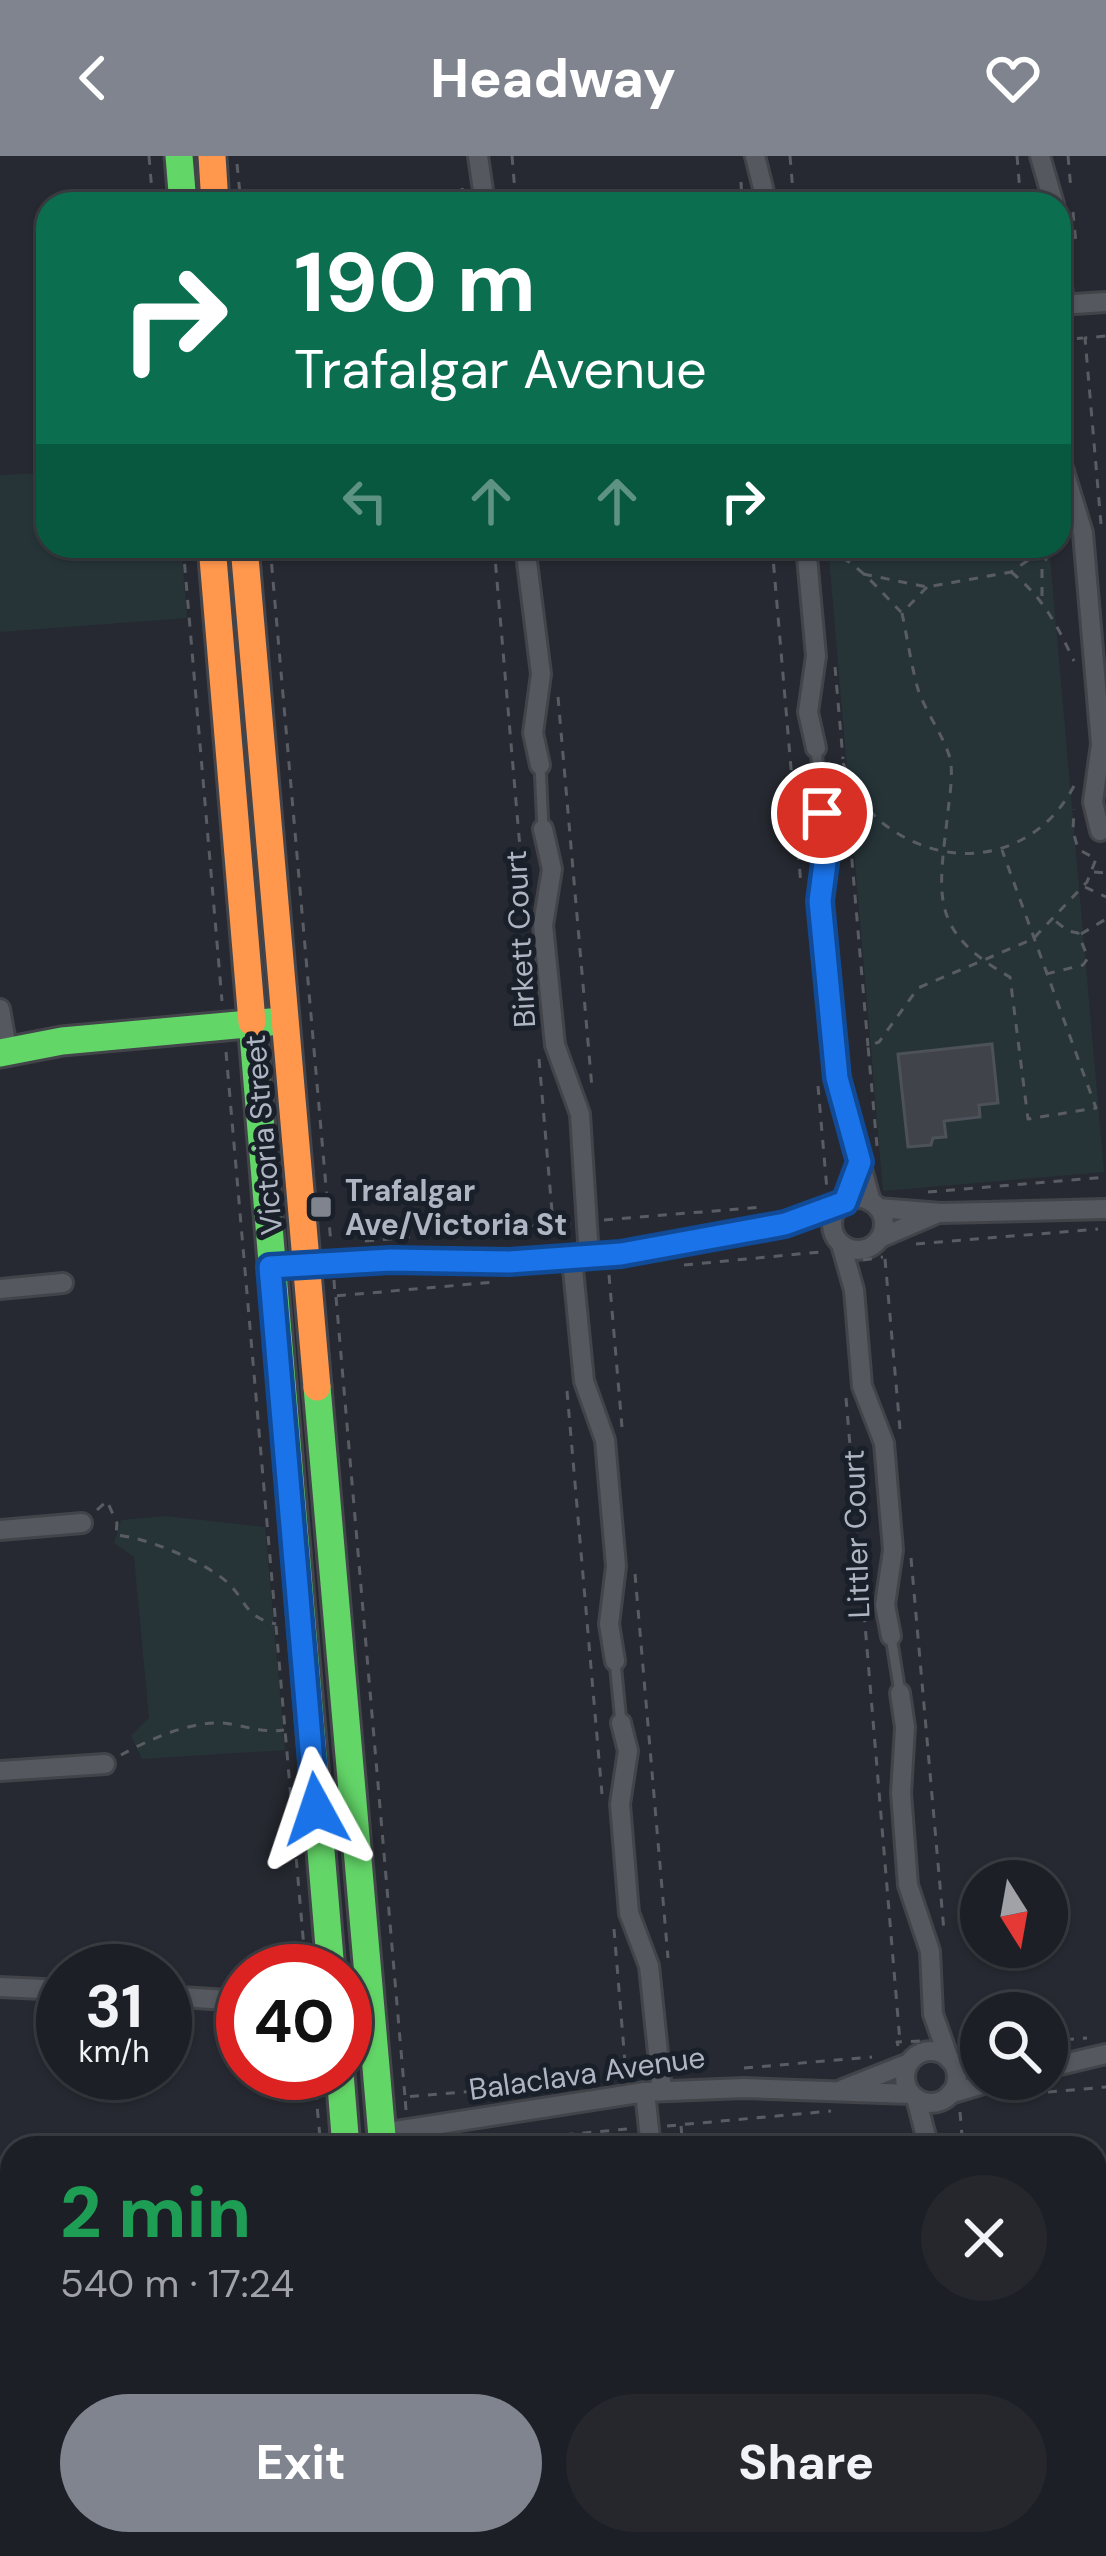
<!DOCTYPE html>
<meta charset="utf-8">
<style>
:root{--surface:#1c1f25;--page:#25272d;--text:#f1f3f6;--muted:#a0a2a7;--line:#3a3d42;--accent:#7f848f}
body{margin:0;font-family:"DM Sans",sans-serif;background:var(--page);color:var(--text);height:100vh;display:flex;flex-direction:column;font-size:45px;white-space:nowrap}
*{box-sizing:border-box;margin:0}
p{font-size:39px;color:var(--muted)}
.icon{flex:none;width:66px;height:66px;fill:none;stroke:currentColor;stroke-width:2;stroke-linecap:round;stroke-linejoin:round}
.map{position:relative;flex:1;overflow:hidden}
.details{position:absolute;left:0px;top:1980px;width:1107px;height:420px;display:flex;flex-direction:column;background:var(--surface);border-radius:36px 36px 0 0;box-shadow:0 3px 9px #0004,0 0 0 3px var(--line)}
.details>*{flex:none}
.top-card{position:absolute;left:36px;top:36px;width:1035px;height:366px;border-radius:36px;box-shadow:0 3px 9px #0004,0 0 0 3px var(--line);background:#0b6e4f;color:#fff;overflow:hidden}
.needle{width:78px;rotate:169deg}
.controls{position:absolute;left:960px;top:1704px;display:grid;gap:24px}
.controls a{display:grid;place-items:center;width:108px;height:108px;border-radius:50%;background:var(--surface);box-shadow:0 3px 9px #0004,0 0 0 3px var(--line);font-size:60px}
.speed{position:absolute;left:36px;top:1788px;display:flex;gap:24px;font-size:60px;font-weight:700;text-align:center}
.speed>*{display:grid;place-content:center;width:156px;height:156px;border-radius:50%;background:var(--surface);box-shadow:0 3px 9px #0004,0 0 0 3px var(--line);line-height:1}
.speed small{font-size:30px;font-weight:400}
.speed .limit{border:18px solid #d22;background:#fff;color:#111}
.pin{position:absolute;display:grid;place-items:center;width:102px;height:102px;color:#fff;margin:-51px;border:6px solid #fff;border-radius:50%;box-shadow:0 3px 12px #0007}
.me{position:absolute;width:132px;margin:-66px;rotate:355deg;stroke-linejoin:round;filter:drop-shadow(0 0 9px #0008)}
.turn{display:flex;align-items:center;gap:42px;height:252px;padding:0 60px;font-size:54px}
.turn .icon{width:156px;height:156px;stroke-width:2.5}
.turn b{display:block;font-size:84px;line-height:102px}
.lanes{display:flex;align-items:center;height:114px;padding:0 60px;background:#0003;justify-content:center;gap:60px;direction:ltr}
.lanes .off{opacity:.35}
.round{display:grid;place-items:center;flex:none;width:126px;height:126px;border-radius:63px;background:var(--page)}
.summary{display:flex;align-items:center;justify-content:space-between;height:204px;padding:0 60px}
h1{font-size:72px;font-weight:800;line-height:90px;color:#1e9e55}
.cta{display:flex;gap:24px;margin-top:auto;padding:24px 60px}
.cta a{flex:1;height:138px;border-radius:72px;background:var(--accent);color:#fff;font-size:48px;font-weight:800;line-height:138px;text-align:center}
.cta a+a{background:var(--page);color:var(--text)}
header{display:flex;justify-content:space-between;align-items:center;height:156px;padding:0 60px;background:var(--accent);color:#fff;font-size:54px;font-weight:800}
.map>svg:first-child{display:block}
.green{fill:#263438}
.building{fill:#404349;stroke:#4d5159;stroke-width:3}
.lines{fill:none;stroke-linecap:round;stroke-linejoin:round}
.lane-casing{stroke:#42444a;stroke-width:15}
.street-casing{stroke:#42444a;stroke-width:24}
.fast-casing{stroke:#42444a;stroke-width:33}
.slow-casing{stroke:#42444a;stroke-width:33}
.jam-casing{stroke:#42444a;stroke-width:33}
.path{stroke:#595c63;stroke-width:3;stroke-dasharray:9 9;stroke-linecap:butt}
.lane{stroke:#55585f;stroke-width:9}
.street{stroke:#55585f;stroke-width:18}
.fast{stroke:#63d668;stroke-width:27}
.slow{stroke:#ff974d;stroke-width:27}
.jam{stroke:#b3261e;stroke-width:27}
.route-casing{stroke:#114b97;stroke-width:30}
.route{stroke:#1a73e8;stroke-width:21}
.poi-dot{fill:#7f848f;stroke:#1a202a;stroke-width:4.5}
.labels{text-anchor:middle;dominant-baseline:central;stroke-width:10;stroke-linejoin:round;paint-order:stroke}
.street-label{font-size:30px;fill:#afb5c2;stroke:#1a202a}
.poi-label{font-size:30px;font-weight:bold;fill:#afb5c2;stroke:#1a202a;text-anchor:start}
</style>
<header><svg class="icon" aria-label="back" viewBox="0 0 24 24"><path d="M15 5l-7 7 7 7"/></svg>Headway<svg class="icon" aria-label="heart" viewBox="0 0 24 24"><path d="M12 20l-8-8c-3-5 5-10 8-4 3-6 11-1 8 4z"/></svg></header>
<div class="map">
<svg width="1106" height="2400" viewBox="0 0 1106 2400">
<rect width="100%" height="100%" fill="#262931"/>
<g class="green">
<polygon points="48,317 48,390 181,390 187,462 0,476 0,319"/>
<polygon points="828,390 1049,390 1104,1016 883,1035"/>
<polygon points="166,1360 265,1371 285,1594 142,1603 131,1580 149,1562 134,1401 114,1387 121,1364"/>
</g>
<polygon class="building" points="992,888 998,947 979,949 980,961 944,965 946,981 933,982 931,989 908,991 898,898"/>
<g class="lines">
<defs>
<g id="lane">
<polyline points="816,592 822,657"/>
<polyline points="540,609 543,673"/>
<polyline points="891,1480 900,1537"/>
<polyline points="615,1505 621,1567"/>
</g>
<g id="street">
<polyline points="478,0 485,48"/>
<polyline points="755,0 767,48"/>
<polyline points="1040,0 1054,48"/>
<polyline points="1059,99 1064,149"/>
<polyline points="1059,149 1106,146"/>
<polyline points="1059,299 1083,377 1101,588 1093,646 1100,675"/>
<polyline points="525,390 541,518 533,577 540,609"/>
<polyline points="806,390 816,500 808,556 816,592"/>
<polyline points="822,657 828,684 819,745 837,922 871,1046"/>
<polyline points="543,673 552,713 543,769 555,889 580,958 589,1101"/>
<polyline points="0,853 5,881 0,897"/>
<circle cx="858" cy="1068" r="26"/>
<polyline points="878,1052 941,1057 1106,1053"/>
<polyline points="880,1082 936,1058"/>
<polyline points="841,1088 854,1134 862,1230 884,1287 893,1394 885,1449 891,1480"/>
<polyline points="572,1103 584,1225 605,1284 616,1410 609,1468 615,1505"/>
<path d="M307 1108C387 1102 467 1108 548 1104 646 1100 744 1079 838 1051"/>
<polyline points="0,1133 63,1127"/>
<polyline points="0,1374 82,1367"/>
<polyline points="900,1537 905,1571 901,1637 908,1729 930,1795 933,1858 949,1903"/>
<polyline points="621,1567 628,1595 620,1648 629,1757 649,1810 662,1935"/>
<polyline points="0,1615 105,1608"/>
<polyline points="0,1831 63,1834"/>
<polyline points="165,1840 243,1845"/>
<circle cx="931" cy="1921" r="26"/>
<polyline points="1047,1912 1106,1898"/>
<polyline points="843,1933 909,1907"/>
<polyline points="645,1936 651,1992"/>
<polyline points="950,1938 1000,1923"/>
<polyline points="916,1942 929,1992"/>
<polyline points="382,1977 645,1936 744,1932 911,1938"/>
</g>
<g id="fast">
<polyline points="179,0 183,48"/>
<polyline points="252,866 331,1815"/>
<polyline points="0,897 62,885 270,866"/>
<polyline points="317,1231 383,1992"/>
<polyline points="340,1917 346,1992"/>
<polyline points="0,2369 12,2370"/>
</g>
<g id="slow">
<polyline points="212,0 215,48"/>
<polyline points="212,390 252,866"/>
<polyline points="244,390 317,1231"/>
<polyline points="197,2388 289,2396 342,2393"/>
</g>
<polyline id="jam" points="404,2388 414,2400"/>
</defs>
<use href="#lane" class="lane-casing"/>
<use href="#street" class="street-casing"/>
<use href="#fast" class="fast-casing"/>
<use href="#slow" class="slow-casing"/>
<use href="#jam" class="jam-casing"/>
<g class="path">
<polyline points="149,0 153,48"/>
<polyline points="512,0 516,48"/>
<polyline points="790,0 794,48"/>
<polyline points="1017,0 1021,48"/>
<polyline points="1068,0 1071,34"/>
<polyline points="237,8 241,48"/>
<polyline points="741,26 742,48"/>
<polyline points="462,32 464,48"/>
<polyline points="1073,56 1076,88"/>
<polyline points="1059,184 1083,182"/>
<polyline points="1101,368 1085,182 1106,180"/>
<polyline points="183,390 222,845"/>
<polyline points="270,390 331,1088"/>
<polyline points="494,390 525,750"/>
<polyline points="772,390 801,729"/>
<path d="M826 394C856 404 879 434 901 456"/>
<path d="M1011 416C1043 441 1057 469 1074 505"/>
<polyline points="863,418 927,431 1011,416 1049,390"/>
<path d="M927 431 902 457C907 481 911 507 917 530 924 554 941 575 949 599 954 615 950 637 948 655 939 739 927 774 1010 821L1028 963 1096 952 1002 694"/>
<polyline points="1042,440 1042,413 1051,390"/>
<polyline points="835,511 843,603"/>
<polyline points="558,541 592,932"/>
<path d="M843 607C853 630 865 654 885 669 952 719 1039 702 1076 626"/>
<polyline points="844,613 868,890"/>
<polyline points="1094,716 1106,717"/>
<polyline points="1085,731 1106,741"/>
<polyline points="1081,778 1106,763"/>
<polyline points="1046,818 1083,809 1088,802 1078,777 1068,775 1054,764"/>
<polyline points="226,896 306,1815"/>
<polyline points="539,903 553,1067"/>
<polyline points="818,930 827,1034"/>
<polyline points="877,990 868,890 879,886 918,832 1033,783 1087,726 1096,703 1078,693 1073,675 1074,653"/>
<polyline points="928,1036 1106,1021"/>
<polyline points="604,1064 762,1051"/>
<polyline points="365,1085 571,1067"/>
<polyline points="916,1088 1098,1073"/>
<polyline points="885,1103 900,1273"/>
<polyline points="863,1104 883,1101"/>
<polyline points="684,1109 820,1096"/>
<polyline points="609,1119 622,1271"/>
<polyline points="334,1124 335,1140 495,1126"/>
<polyline points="336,1141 405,1941"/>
<polyline points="567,1235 602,1638"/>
<polyline points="846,1242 900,1886"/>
<path d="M97 1354 107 1345 117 1367 116 1379C145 1381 206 1406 228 1427 247 1445 244 1461 276 1468"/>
<polyline points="911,1402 944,1775"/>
<polyline points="635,1418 668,1802"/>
<path d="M121 1599C148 1584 184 1568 215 1567 239 1566 257 1578 284 1574"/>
<polyline points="614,1773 626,1919"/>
<polyline points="1047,1885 1087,1882"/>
<polyline points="898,1890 897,1886 920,1885"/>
<polyline points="967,1892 981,1891"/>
<polyline points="744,1912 872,1901"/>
<polyline points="314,1917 321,1992"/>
<polyline points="1012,1939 1106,1931"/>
<polyline points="406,1954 405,1941 579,1926"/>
<polyline points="960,1956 963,1992"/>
<polyline points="667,1970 831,1955"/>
<polyline points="681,1970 683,1992"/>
<polyline points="421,1992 627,1973"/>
<polyline points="444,2388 445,2393 457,2388"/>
<polyline points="483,2388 623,2400"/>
<polyline points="667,2388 668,2400"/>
<polyline points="719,2388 720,2400"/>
<polyline points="945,2388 946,2400"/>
<polyline points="998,2388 999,2400"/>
</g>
<use href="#lane" class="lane"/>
<use href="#street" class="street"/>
<use href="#fast" class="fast"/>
<use href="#slow" class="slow"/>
<use href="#jam" class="jam"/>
</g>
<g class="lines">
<defs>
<polyline id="route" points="316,1653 270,1111 391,1104 509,1106 621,1098 785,1068 845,1046 860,1006 837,922 820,745 828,684 822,657"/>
</defs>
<use href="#route" class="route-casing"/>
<use href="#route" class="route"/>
</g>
<rect class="poi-dot" x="309" y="1039" width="24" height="24" rx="6"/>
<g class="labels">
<g class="street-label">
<text transform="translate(520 783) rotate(-93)">Birkett Court</text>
<text transform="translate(263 979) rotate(-95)">Victoria Street</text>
<text transform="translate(856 1378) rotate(-92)">Littler Court</text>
<text transform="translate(587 1917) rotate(-8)">Balaclava Avenue</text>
</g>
<g class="poi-label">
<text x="345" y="1034">Trafalgar<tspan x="345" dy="34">Ave/Victoria St</tspan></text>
</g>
</g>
</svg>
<div class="controls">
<a><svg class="needle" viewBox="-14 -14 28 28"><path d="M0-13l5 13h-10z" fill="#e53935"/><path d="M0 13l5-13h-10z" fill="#a0a2a7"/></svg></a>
<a><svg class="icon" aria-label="search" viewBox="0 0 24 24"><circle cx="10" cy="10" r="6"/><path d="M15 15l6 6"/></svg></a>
</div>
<div class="speed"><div>31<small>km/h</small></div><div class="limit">40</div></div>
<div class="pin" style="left:822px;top:657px;background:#d93025"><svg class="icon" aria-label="arrive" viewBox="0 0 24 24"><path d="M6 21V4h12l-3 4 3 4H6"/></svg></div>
<svg class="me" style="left:316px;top:1653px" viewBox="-20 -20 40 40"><path d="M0-17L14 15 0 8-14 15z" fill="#1a73e8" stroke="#fff" stroke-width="4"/></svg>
<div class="top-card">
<div class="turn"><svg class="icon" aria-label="right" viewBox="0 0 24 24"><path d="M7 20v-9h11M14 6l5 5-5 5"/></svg><div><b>190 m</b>Trafalgar Avenue</div></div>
<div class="lanes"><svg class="icon off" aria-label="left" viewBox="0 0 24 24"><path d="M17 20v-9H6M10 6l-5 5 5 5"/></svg><svg class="icon off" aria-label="ahead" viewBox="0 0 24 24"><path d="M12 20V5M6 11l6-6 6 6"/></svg><svg class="icon off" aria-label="ahead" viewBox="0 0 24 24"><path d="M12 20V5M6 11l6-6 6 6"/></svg><svg class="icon" aria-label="right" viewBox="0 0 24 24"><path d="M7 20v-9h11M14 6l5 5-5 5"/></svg></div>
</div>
<section class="details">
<div class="summary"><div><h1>2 min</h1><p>540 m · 17:24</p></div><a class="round"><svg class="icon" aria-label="close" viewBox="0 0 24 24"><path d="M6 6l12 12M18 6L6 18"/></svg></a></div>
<div class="cta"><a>Exit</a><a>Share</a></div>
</section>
</div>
